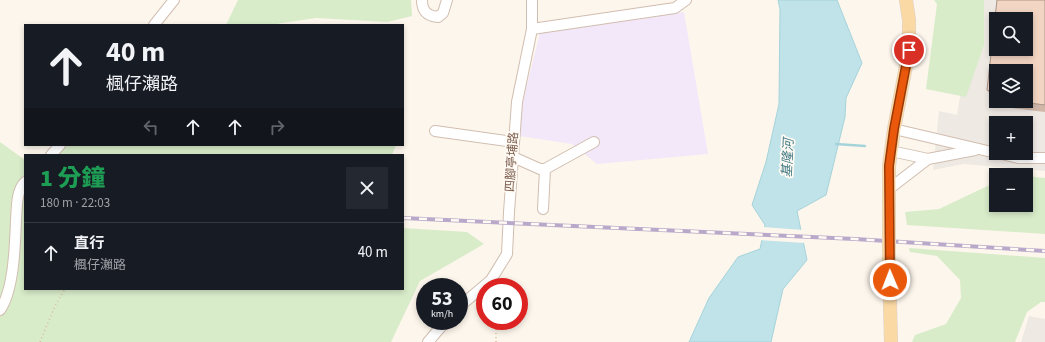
<!DOCTYPE html>
<html lang="zh-TW">
<meta charset="utf-8">
<style>
:root{--surface:#171b24;--page:#242831;--text:#f1f3f6;--muted:#9ea1a6;--line:#363941}
body{margin:0;font-family:"Source Sans 3","Noto Sans TC",sans-serif;background:var(--page);color:var(--text);height:100vh;display:flex;flex-direction:column;font-size:15px;white-space:nowrap}
*{box-sizing:border-box;margin:0}
p{font-size:13px;color:var(--muted)}
.icon{flex:none;width:22px;height:22px;fill:none;stroke:currentColor;stroke-width:2;stroke-linecap:round;stroke-linejoin:round}
.map{position:relative;flex:1;overflow:hidden}
.side{position:absolute;left:24px;top:154px;width:380px;height:136px;display:flex;flex-direction:column;background:var(--surface);border-radius:0px;box-shadow:0 2px 6px #0003}
.side>*{flex:none}
.banner{position:absolute;left:24px;top:24px;width:380px;height:122px;border-radius:0px;box-shadow:0 2px 6px #0003;background:#171b24;color:var(--text);overflow:hidden}
.controls{position:absolute;left:989px;top:12px;display:grid;gap:8px}
.controls a{display:grid;place-items:center;width:44px;height:44px;border-radius:0px;background:var(--surface);box-shadow:0 2px 6px #0003;font-size:20px}
.speed{position:absolute;left:416px;top:278px;display:flex;gap:8px;font-size:20px;font-weight:700;text-align:center}
.speed>*{display:grid;place-content:center;width:52px;height:52px;border-radius:50%;background:var(--surface);box-shadow:0 2px 6px #0003;line-height:1}
.speed small{font-size:10px;font-weight:400}
.speed .limit{border:6px solid #d22;background:#fff;color:#111}
.pin{position:absolute;display:grid;place-items:center;width:34px;height:34px;color:#fff;margin:-17px;border:2px solid #fff;border-radius:50%;box-shadow:0 1px 4px #0007}
.me{position:absolute;width:44px;margin:-22px;rotate:359deg;stroke-linejoin:round;filter:drop-shadow(0 0 3px #0008)}
.turn{display:flex;align-items:center;gap:14px;height:84px;padding:0 16px;font-size:18px}
.turn .icon{width:52px;height:52px;stroke-width:2.5}
.turn b{display:block;font-size:28px;line-height:34px}
.lanes{display:flex;align-items:center;height:38px;padding:0 16px;background:#0003;justify-content:center;gap:20px;direction:ltr}
.lanes .off{opacity:.35}
.round{display:grid;place-items:center;flex:none;width:42px;height:42px;border-radius:0px;background:var(--page)}
.summary{display:flex;align-items:center;justify-content:space-between;height:68px;padding:0 16px}
h1{font-size:24px;font-weight:800;line-height:30px;color:#1e9e55}
ul{padding:0;list-style:none}
li{display:flex;align-items:center;gap:12px;height:60px;padding:0 16px;border-top:1px solid var(--line)}
li div{flex:1}
li b{display:block;font-size:15px}
li em{font-style:normal}
.map>svg:first-child{display:block}
.industrial{fill:#efe9e4;fill-rule:evenodd}
.education{fill:#f3e8fa}
.green{fill:#d8ecc9}
.water{fill:#bfe3e8;stroke:#a5d3da}
.pier{fill:#fdf6ec}
.lines{fill:none;stroke-linecap:round;stroke-linejoin:round}
.stream{stroke:#a5d3da;stroke-width:2.5}
.minor-casing{stroke:#d1beb0;stroke-width:12}
.major-casing{stroke:#dad1cd;stroke-width:14}
.path{stroke:#d9b8a5;stroke-width:1.5;stroke-dasharray:1 3;stroke-linecap:butt}
.minor{stroke:#fff;stroke-width:10}
.major{stroke:#fbd9a5;stroke-width:13}
.rail-casing{stroke:#b9a8c9;stroke-width:4}
.rail{stroke:#fffaf3;stroke-width:2.5;stroke-dasharray:8;stroke-linecap:butt}
.major-bridge-casing{stroke:#dad1cd;stroke-width:14;stroke-linecap:butt}
.major-bridge{stroke:#fbd9a5;stroke-width:13}
.wall{fill:#d1b7a8;fill-rule:evenodd}
.building{fill:#f3d5c3;stroke:#aa9588;fill-rule:evenodd}
.route-casing{stroke:#983908;stroke-width:10}
.route{stroke:#ea580c;stroke-width:7}
.labels{text-anchor:middle;dominant-baseline:central;stroke-width:3.5;stroke-linejoin:round;paint-order:stroke}
.street-label{font-size:12px;fill:#7a5c4d;stroke:#fffaf3}
.water-label{font-size:13px;font-style:italic;fill:#437c86;stroke:#fffaf3}
</style>
<div class="map">
<svg width="1045" height="342" viewBox="0 0 1045 342">
<rect width="100%" height="100%" fill="#fdf6ec"/>
<g class="industrial">
<path d="M976 0H1045V171L964 164 933 170 939 111 957 115ZM996 19H1026V49H996ZM996 71H1026V101H996ZM996 123H1026V153H996Z"/>
<polygon points="1029,316 1045,319 1045,342 1021,342"/>
</g>
<polygon class="education" points="684,12 708,154 597,164 572,144 519,136 521,108 540,33 607,20"/>
<g class="green">
<polygon points="238,0 411,0 412,16 387,22 316,18 269,25 226,25"/>
<polygon points="934,0 984,0 984,45 966,97 926,89 937,4"/>
<polygon points="0,142 25,160 25,289 403,289 403,228 467,232 484,244 420,281 391,342 0,342"/>
<polygon points="66,145 396,145 392,155 57,155"/>
<polygon points="1026,176 1045,178 1045,234 907,225 905,212 939,209 996,182 996,205 1026,205"/>
<polygon points="909,248 1045,258 1045,302 1041,302 1027,312 1015,342 912,342 915,335 946,324 961,298 960,280 937,256 910,252"/>
</g>
<polygon class="water" points="778,0 837,0 862,63 846,98 845,117 826,195 797,211 807,260 783,289 771,342 689,342 709,298 738,257 760,249 765,225 752,205 766,162 779,104 780,9"/>
<polygon class="pier" points="763,227 803,230 805,243 760,240"/>
<g class="lines">
<polyline class="stream" points="836,144 865,146"/>
<defs>
<g id="minor">
<path d="M422 0C422 11 427 16 438 17L443 13 447 0"/>
<polyline points="154,25 174,0"/>
<polyline points="532,29 675,8 686,0"/>
<polyline points="894,129 996,153"/>
<polyline points="435,131 514,142"/>
<polyline points="891,151 928,159"/>
<polyline points="998,153 1018,158 1045,158"/>
<polyline points="51,155 60,145"/>
<polyline points="513,157 540,169 545,169 594,142"/>
<polyline points="889,189 928,159 975,150"/>
<polyline points="543,209 545,169"/>
<polyline points="459,307 491,280 507,254 509,212 517,102 532,29 532,0"/>
<path d="M0 310C14 290 15 245 16 220 17 208 16 191 25 182"/>
<polyline points="428,342 446,321"/>
</g>
<g id="major">
<polyline points="889,224 889,166 894,129 909,50 909,20 906,0"/>
<polyline points="889,265 891,342"/>
</g>
</defs>
<use href="#minor" class="minor-casing"/>
<use href="#major" class="major-casing"/>
<g class="path">
<polyline points="40,342 55,306 65,289"/>
<polyline points="496,342 496,321"/>
</g>
<use href="#minor" class="minor"/>
<use href="#major" class="major"/>
<defs>
<polyline id="rail" points="403,218 855,239 1045,251"/>
</defs>
<use href="#rail" class="rail-casing"/>
<use href="#rail" class="rail"/>
<defs>
<polyline id="major-bridge" points="889,224 889,265"/>
</defs>
<use href="#major-bridge" class="major-bridge-casing"/>
<use href="#major-bridge" class="major-bridge"/>
</g>
<path class="wall" d="M997 0H1045V112L995 106 990 98V94L987 90ZM996 19H1026V49H996ZM996 71H1026V101H996Z"/>
<path class="building" d="M997 0H1045V105L1014 101H1026V71H996V99L990 98V91L987 90ZM996 19H1026V49H996Z"/>
<g class="lines">
<defs>
<polyline id="route" points="890,280 889,166 894,129 909,50"/>
</defs>
<use href="#route" class="route-casing"/>
<use href="#route" class="route"/>
</g>
<g class="labels">
<g class="street-label">
<text transform="translate(512 162) rotate(-86)">四腳亭埔路</text>
</g>
<g class="water-label">
<text transform="translate(788 158) rotate(-87)">基隆河</text>
</g>
</g>
</svg>
<div class="controls">
<a><svg class="icon" aria-label="search" viewBox="0 0 24 24"><circle cx="10" cy="10" r="6"/><path d="M15 15l6 6"/></svg></a>
<a><svg class="icon" aria-label="layers" viewBox="0 0 24 24"><path d="M12 4l9 5-9 5-9-5zM3 14l9 5 9-5"/></svg></a>
<a>+</a>
<a>−</a>
</div>
<div class="speed"><div>53<small>km/h</small></div><div class="limit">60</div></div>
<div class="pin" style="left:909px;top:50px;background:#d93025"><svg class="icon" aria-label="arrive" viewBox="0 0 24 24"><path d="M6 21V4h12l-3 4 3 4H6"/></svg></div>
<svg class="me" style="left:890px;top:280px" viewBox="-20 -20 40 40"><circle r="17" fill="#ea580c" stroke="#fff" stroke-width="3"/><path d="M0-11L8 9 0 5-8 9z" fill="#fff"/></svg>
<div class="banner">
<div class="turn"><svg class="icon" aria-label="ahead" viewBox="0 0 24 24"><path d="M12 20V5M6 11l6-6 6 6"/></svg><div><b>40 m</b>楓仔瀨路</div></div>
<div class="lanes"><svg class="icon off" aria-label="left" viewBox="0 0 24 24"><path d="M17 20v-9H6M10 6l-5 5 5 5"/></svg><svg class="icon" aria-label="ahead" viewBox="0 0 24 24"><path d="M12 20V5M6 11l6-6 6 6"/></svg><svg class="icon" aria-label="ahead" viewBox="0 0 24 24"><path d="M12 20V5M6 11l6-6 6 6"/></svg><svg class="icon off" aria-label="right" viewBox="0 0 24 24"><path d="M7 20v-9h11M14 6l5 5-5 5"/></svg></div>
</div>
<section class="side">
<div class="summary"><div><h1>1 分鐘</h1><p>180 m · 22:03</p></div><a class="round"><svg class="icon" aria-label="close" viewBox="0 0 24 24"><path d="M6 6l12 12M18 6L6 18"/></svg></a></div>
<ul>
<li><svg class="icon" aria-label="ahead" viewBox="0 0 24 24"><path d="M12 20V5M6 11l6-6 6 6"/></svg><div><b>直行</b><p>楓仔瀨路</p></div><em>40 m</em></li>
</ul>
</section>
</div>
